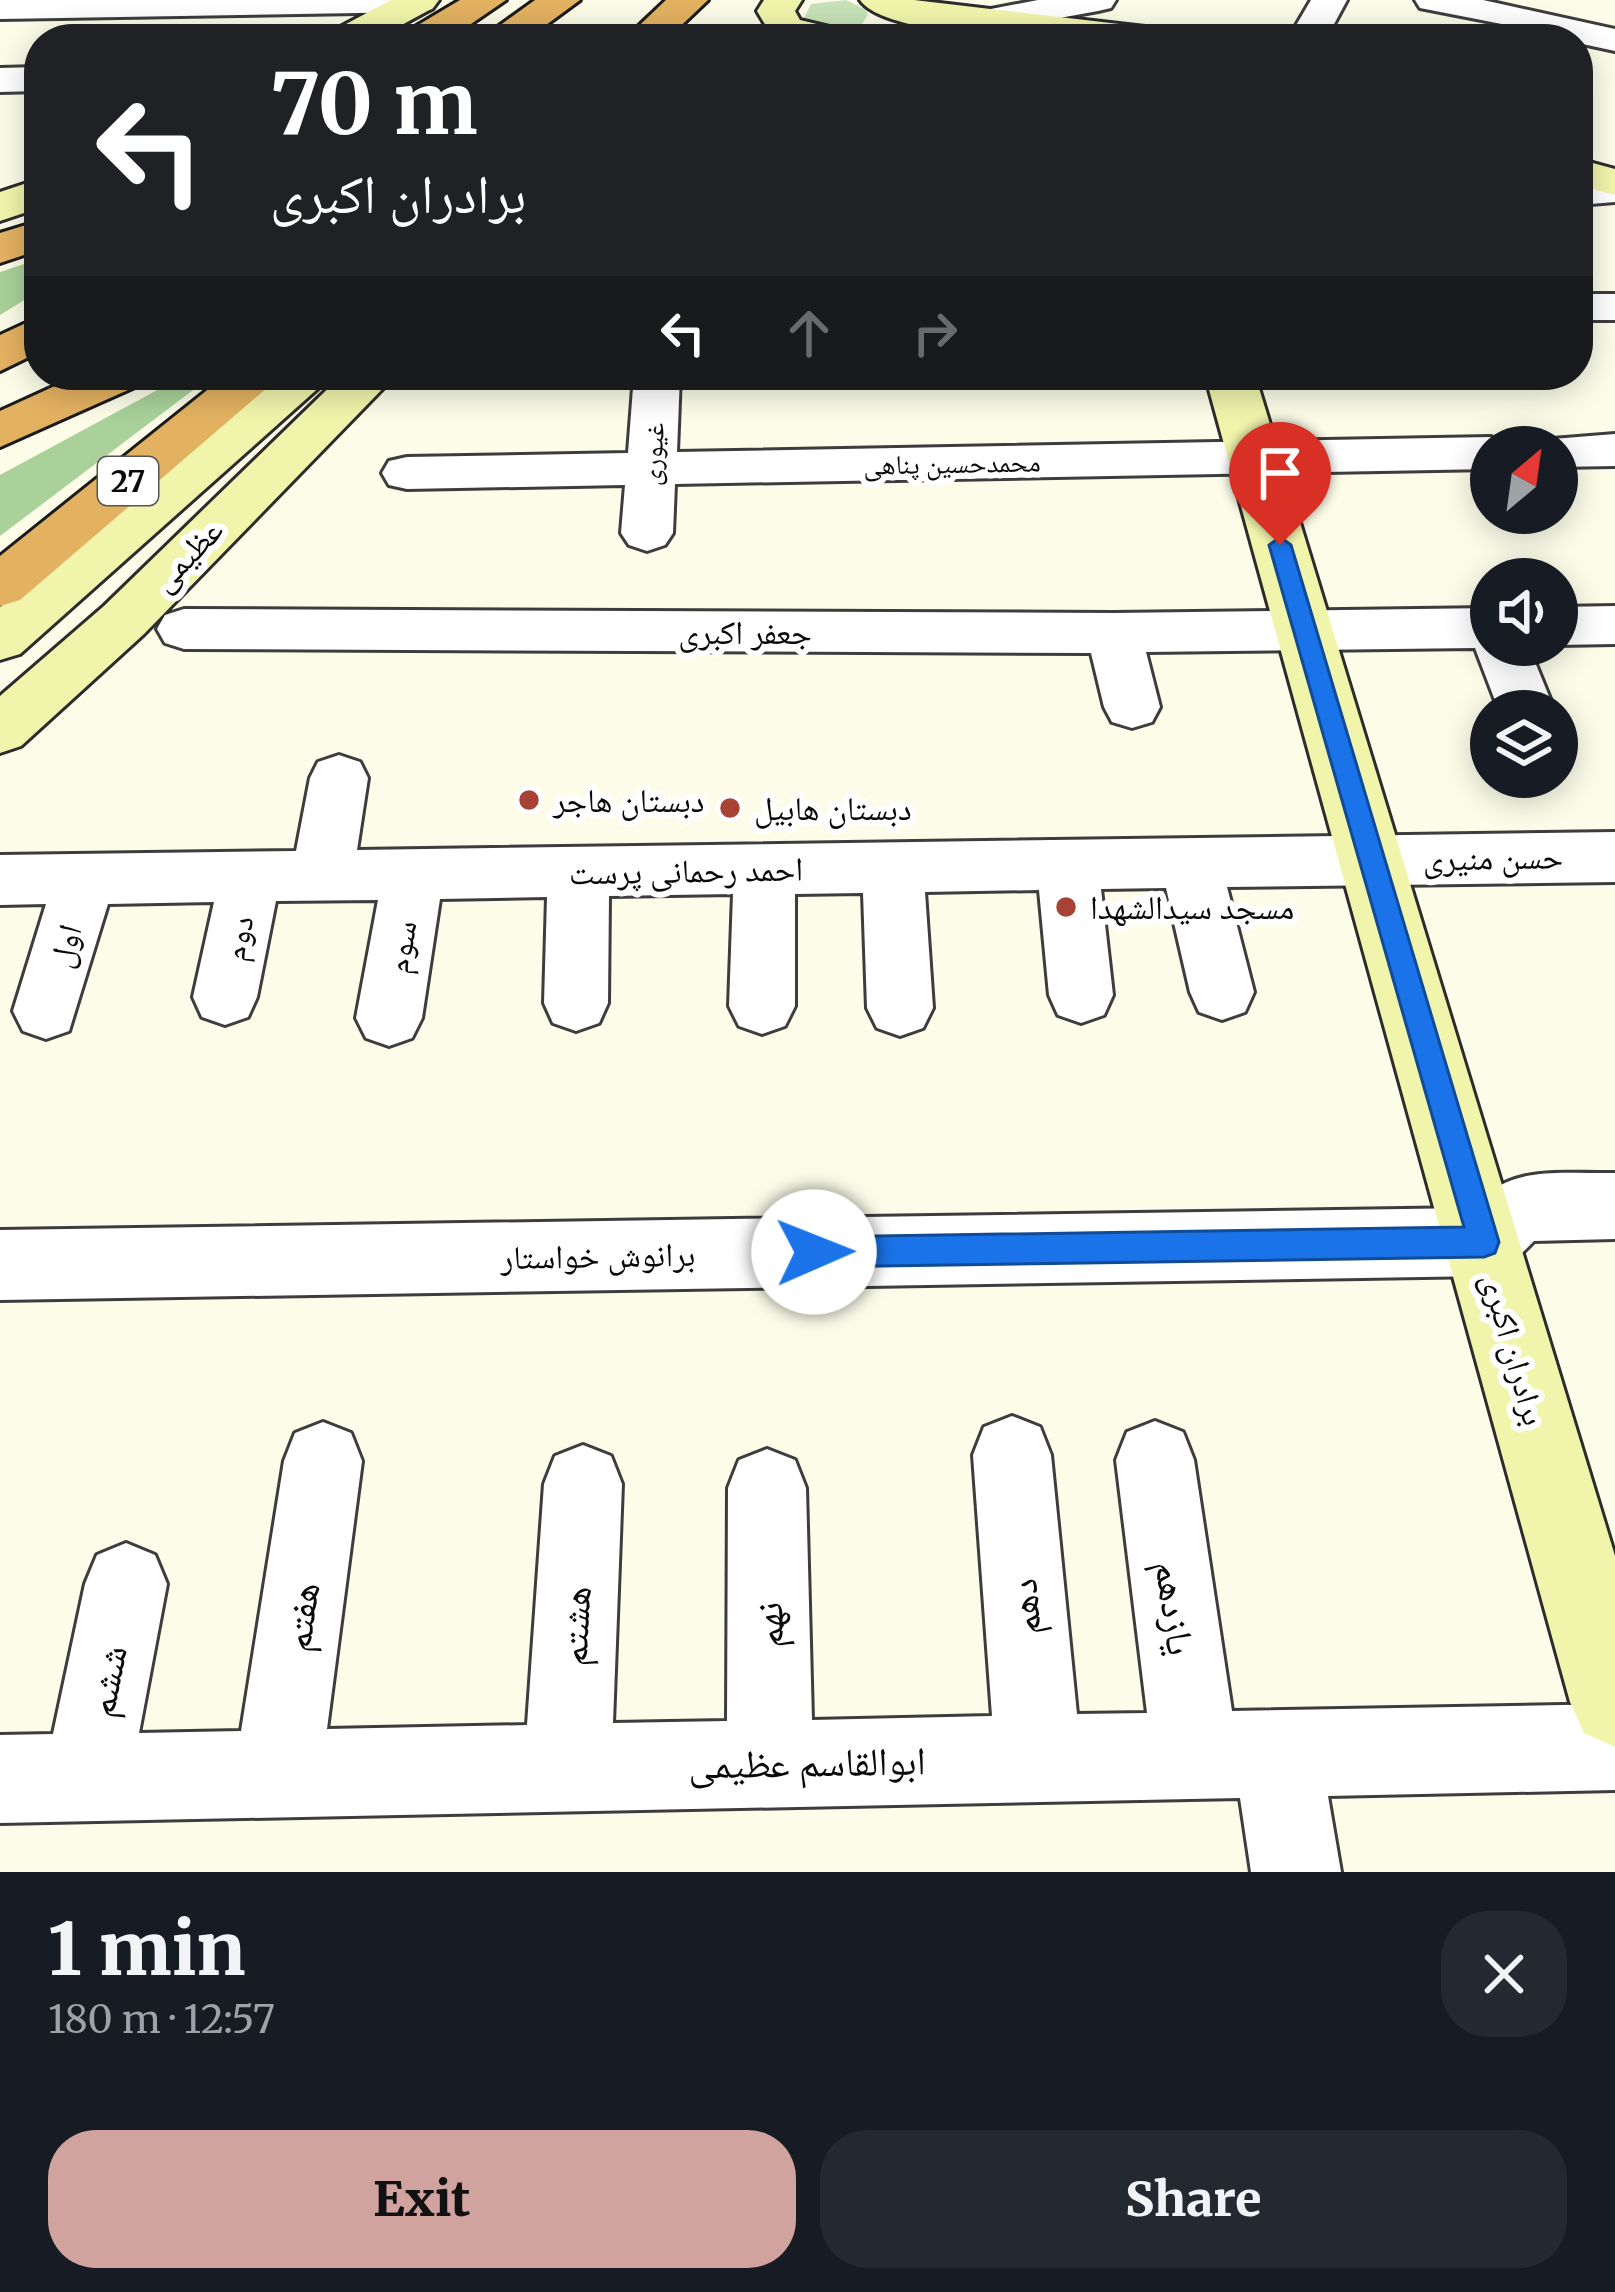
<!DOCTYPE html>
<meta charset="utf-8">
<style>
:root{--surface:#171b24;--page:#242831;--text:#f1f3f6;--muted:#9ea1a6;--accent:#d0a39f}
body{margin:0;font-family:Merriweather,"Noto Naskh Arabic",serif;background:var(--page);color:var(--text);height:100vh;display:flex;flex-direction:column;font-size:45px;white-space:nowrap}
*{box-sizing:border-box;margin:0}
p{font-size:39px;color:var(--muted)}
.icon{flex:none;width:66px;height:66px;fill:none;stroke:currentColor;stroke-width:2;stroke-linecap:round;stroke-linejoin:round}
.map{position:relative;height:1872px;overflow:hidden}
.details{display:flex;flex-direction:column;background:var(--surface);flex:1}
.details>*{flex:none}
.banner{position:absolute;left:24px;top:24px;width:1569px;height:366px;border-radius:48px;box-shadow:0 6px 30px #0003;background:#202124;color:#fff;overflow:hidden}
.needle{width:78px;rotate:29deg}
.buttons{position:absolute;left:1470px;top:426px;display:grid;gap:24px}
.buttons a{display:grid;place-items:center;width:108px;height:108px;border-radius:50%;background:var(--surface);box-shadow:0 6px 30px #0003;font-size:60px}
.pin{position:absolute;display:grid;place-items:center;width:102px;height:102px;color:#fff;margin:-123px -51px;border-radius:50% 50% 50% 0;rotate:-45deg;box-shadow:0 0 12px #0007}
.pin .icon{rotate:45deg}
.me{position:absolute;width:132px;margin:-66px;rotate:89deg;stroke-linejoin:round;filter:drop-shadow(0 0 9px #0008)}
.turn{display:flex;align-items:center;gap:42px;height:252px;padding:0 48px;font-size:54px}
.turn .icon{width:156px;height:156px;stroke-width:2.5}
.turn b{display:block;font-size:84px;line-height:102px}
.lanes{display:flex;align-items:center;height:114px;padding:0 48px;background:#0003;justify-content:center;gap:60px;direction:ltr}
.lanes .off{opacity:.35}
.round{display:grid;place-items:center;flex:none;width:126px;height:126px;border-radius:48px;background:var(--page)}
.headline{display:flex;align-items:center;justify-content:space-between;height:204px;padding:0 48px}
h1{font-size:72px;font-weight:800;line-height:90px}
.primary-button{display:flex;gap:24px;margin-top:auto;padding:24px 48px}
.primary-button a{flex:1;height:138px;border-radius:48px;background:var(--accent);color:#111;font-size:48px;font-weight:800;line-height:138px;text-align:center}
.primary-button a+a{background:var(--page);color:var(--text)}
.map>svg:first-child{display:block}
.green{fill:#c7e2b8}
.forest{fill:#a9d199}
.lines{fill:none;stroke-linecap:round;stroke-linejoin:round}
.street-casing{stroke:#3d3d3d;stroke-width:6}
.secondary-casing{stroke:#2c2c2c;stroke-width:6}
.highway-casing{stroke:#1b1b1b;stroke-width:6}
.street{fill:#fff;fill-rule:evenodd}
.secondary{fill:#f1f5ac;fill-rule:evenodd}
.highway{fill:#e3b261;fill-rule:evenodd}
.route{fill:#1a73e8;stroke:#114b97;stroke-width:3}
.poi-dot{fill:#a84234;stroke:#fff;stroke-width:4.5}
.labels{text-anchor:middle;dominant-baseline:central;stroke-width:12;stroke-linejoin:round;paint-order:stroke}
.far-street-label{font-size:27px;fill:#0a0a0a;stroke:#fff}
.shield{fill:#fff;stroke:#545454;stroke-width:3}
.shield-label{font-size:30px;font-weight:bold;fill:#0a0a0a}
.street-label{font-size:33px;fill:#0a0a0a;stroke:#fff}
.poi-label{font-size:33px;fill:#0a0a0a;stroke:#fff;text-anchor:start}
.near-street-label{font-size:39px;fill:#0a0a0a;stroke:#fff}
</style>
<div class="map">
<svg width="1615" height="1872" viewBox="0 0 1615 1872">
<rect width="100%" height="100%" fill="#fcfce9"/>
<polygon class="green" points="846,0 866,10 868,15 861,25 834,31 804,18 811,4"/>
<g class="forest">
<polygon points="39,259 39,291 0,315 0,272"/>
<polygon points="185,375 213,375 0,536 0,475"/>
</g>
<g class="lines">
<defs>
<g id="street">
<polygon points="0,0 436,0 437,1 432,9 419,12 0,19"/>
<polygon points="1038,0 1116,0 1111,8 1098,11 983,32 970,29 965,21 970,13"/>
<polygon points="1311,0 1347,0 1326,39 1288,39"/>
<polygon points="1415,0 1483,0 1615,29 1615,51 1578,43 1578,39 1420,8"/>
<polygon points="39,67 39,91 0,92 0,68"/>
<polygon points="1605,180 1615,182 1615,202 1578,205 1578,181"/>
<rect x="1578" y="294" width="37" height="26"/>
<polygon points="634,375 680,375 677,452 1491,437 1512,447 1491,447 1491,469 675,484 673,533 665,545 647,551 629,545 621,533 625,485 407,489 389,485 382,473 389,461 407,457 628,453"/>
<polygon points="1615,434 1615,466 1557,467 1557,447 1535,447 1540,440"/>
<polygon points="1615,606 1615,644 1557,645 1555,645 1557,607"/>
<polygon points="1491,608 1491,645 1528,645 1555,711 1499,711 1475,648 1146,652 1160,707 1152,722 1132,728 1112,722 1104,707 1091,653 184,649 165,643 157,629 165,615 184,609 1114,613"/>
<polygon points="339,755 360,762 368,778 357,850 1615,832 1615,882 1227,887 1254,992 1245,1012 1222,1020 1199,1012 1190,992 1166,888 1101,889 1113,995 1104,1015 1081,1023 1058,1015 1049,995 1039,890 925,892 933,1008 923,1028 900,1036 877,1028 867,1008 863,893 795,894 795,1006 785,1026 762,1034 739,1026 729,1006 733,894 609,896 608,1003 599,1023 576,1031 553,1023 544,1003 547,897 440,899 422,1018 412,1038 389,1046 366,1038 356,1018 378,900 276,901 257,997 248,1017 225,1025 202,1017 193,997 214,902 108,904 69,1031 46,1039 23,1031 13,1011 46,904 0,905 0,855 296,851 310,778 318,762"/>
<path d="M1615 1173V1239L1534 1241 1509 1266 1484 1276 0 1300V1230L1469 1208C1514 1164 1555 1174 1615 1173Z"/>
<polygon points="1012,1416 1040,1427 1051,1455 1077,1714 1147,1713 1116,1460 1127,1432 1155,1421 1183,1432 1194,1460 1232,1711 1615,1704 1615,1790 1328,1796 1341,1872 1251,1872 1240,1798 0,1823 0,1735 53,1734 85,1584 97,1555 126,1543 155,1555 167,1584 139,1733 241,1731 284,1461 295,1433 323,1422 351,1433 362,1461 327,1729 527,1725 544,1484 555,1456 583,1445 611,1456 622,1484 613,1723 727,1721 728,1488 739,1460 767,1449 795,1460 806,1488 812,1720 992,1716 973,1455 984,1427"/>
</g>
<g id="secondary">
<polygon points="391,0 439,0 433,8 376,39 328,39 333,31"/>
<polygon points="764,0 802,0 795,11 800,20 846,31 851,39 772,36 757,11"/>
<path d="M860 0H914L1145 27 1159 31 1164 39C1109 39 890 44 860 0Z"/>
<polygon points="1578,159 1615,169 1615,195 1578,185"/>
<polygon points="39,179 39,208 0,221 0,192"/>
<polygon points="278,375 333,375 20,654 0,660 0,607"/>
<polygon points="342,375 396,375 144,634 21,746 0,753 0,696 104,606"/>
<polygon points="1205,375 1255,375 1615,1556 1615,1747 1584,1733 1570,1702"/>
</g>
<g id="highway">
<polygon points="460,0 506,0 449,39 403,39 408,31"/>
<polygon points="535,0 580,0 527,39 481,39"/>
<polygon points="666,0 708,0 667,39 625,39"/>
<polygon points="39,221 39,250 0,263 0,233"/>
<polygon points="39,317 39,352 0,371 0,335"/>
<polygon points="79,375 145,375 137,386 0,447 0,411"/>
<polygon points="226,375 282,375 20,600 0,606 0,556"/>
</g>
</defs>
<use href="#street" class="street-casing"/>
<use href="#secondary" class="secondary-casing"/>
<use href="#highway" class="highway-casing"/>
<use href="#street" class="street"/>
<use href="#secondary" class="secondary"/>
<use href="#highway" class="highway"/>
</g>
<polygon class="route" points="1280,537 1291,545 1499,1242 1495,1253 1484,1257 814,1267 803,1263 798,1252 803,1242 814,1237 1464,1227 1269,545"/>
<g class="poi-dot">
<circle cx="529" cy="800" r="12"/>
<circle cx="730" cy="808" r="12"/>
<circle cx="1066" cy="907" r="12"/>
</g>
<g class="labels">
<g class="far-street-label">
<text transform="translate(652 454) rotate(-86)">غیوری</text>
<text transform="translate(952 463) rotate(-1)">محمدحسین پناهی</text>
</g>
<rect class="shield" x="98" y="457" width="60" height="48" rx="9"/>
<g class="shield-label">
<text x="128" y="481">27</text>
</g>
<g class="street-label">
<text transform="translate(187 555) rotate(-46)">عظیمی</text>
<text x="745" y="632">جعفر اکبری</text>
<text transform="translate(1493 858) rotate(-1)">حسن منیری</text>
<text transform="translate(686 871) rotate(-1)">احمد رحمانی پرست</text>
<text transform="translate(238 938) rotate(-78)">دوم</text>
<text transform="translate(65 946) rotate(-74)">اول</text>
<text transform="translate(401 947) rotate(-81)">سوم</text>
<text transform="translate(598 1256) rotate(-1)">برانوش خواستار</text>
<text transform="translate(1514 1349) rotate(74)">برادران اکبری</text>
</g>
<g class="poi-label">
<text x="553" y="800">دبستان هاجر</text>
<text x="754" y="808">دبستان هابیل</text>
<text x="1090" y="907">مسجد سیدالشهدا</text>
</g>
<g class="near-street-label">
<text transform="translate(1025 1607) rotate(-95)">دهم</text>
<text transform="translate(1175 1608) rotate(82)">یازدهم</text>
<text transform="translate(301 1617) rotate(-82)">هفتم</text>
<text transform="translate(769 1625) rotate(-91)">نهم</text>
<text transform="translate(575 1626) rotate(-87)">هشتم</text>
<text transform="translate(107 1681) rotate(-79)">ششم</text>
<text transform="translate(807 1763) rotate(-1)">ابوالقاسم عظیمی</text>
</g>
</g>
</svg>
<div class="buttons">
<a><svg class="needle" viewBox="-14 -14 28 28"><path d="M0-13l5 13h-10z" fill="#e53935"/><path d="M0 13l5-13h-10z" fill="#9ea1a6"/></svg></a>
<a><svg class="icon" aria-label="sound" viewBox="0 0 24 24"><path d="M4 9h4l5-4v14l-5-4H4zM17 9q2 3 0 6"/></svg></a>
<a><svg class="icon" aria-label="layers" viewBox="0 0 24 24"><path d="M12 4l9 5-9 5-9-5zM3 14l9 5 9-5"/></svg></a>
</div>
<div class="pin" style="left:1280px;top:545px;background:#d93025"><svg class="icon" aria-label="arrive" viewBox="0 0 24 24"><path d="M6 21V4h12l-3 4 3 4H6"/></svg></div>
<svg class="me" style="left:814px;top:1252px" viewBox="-20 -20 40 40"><circle r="19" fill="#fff"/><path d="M0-13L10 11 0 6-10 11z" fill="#1a73e8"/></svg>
<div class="banner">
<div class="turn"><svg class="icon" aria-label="left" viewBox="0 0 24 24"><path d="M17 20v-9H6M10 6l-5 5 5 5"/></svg><div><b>70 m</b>برادران اکبری</div></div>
<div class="lanes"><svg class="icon" aria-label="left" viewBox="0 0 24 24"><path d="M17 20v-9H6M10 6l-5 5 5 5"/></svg><svg class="icon off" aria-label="ahead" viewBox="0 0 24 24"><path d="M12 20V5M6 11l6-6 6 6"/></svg><svg class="icon off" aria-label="right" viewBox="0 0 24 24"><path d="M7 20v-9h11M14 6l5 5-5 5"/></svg></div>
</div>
</div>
<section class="details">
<div class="headline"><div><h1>1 min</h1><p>180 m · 12:57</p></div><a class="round"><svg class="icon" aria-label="close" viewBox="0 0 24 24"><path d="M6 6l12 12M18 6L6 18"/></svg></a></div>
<div class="primary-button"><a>Exit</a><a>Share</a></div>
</section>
